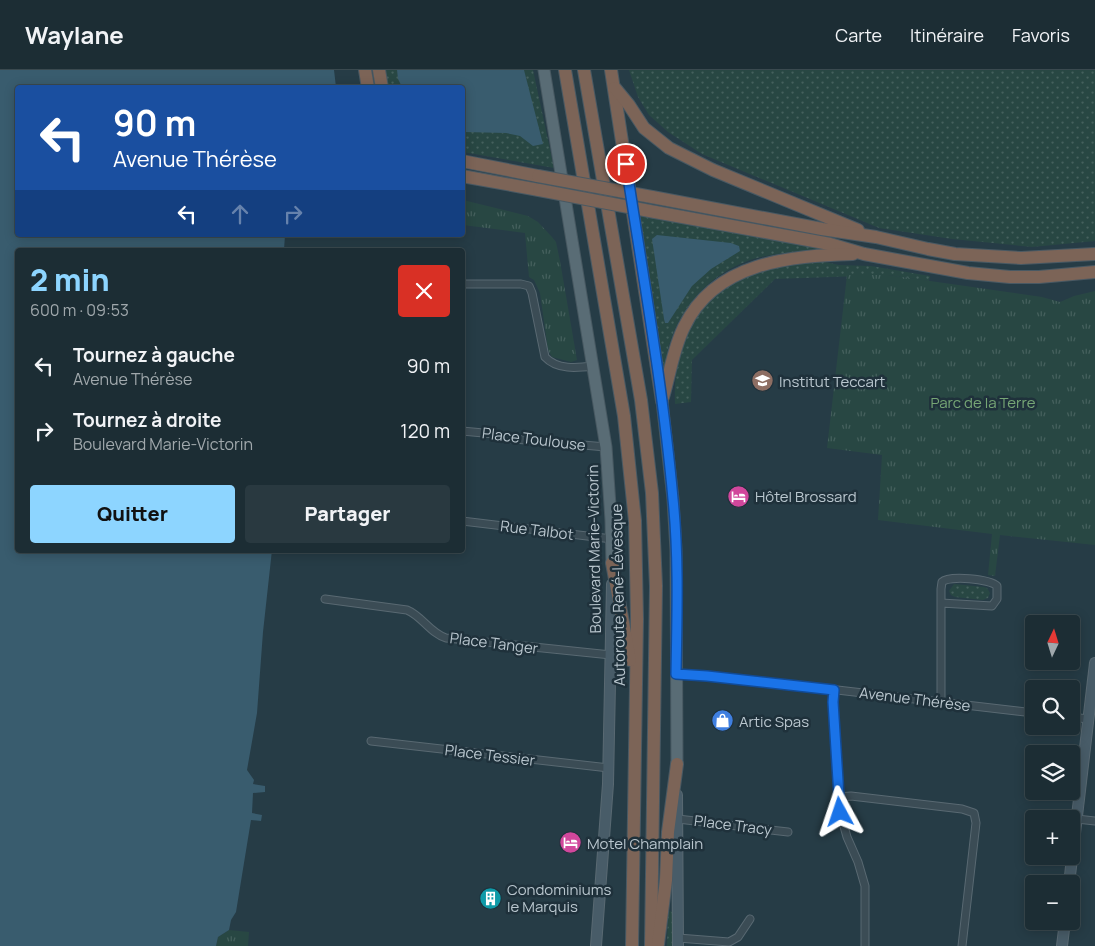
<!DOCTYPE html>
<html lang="fr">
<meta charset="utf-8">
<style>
:root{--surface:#1c2d34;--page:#293940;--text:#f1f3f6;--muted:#a0a8ac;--line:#3a494f;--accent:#8dd5ff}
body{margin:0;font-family:Manrope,sans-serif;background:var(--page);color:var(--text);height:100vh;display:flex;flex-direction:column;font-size:19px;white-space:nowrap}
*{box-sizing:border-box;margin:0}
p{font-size:16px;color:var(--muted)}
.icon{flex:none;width:28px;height:28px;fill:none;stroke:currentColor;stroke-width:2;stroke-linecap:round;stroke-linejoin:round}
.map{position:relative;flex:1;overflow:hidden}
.side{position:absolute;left:15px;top:178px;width:450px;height:305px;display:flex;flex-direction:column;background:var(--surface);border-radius:5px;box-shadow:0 2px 12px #0003,0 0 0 1px var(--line)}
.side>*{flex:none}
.guide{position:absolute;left:15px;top:15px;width:450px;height:152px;border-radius:5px;box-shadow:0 2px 12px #0003,0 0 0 1px var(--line);background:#1a4fa0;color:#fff;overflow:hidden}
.needle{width:32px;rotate:4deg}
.tools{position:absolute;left:1025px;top:545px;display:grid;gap:10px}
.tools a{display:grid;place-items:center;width:55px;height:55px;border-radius:5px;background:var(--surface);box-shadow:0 2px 12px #0003,0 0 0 1px var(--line);font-size:25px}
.pin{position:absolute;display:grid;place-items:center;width:42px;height:42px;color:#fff;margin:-21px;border:2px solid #fff;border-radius:50%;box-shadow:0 1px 5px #0007}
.me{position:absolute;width:55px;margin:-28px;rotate:355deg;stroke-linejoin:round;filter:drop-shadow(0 0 4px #0008)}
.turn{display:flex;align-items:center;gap:18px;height:105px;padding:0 15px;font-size:22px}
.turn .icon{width:65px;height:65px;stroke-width:2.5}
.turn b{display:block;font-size:35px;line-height:42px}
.lanes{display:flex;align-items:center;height:48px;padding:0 15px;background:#0003;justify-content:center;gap:25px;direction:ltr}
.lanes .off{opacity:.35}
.round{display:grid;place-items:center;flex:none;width:52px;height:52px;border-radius:5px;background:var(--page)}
.overview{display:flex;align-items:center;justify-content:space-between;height:85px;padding:0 15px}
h1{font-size:30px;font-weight:800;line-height:38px;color:var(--accent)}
.action{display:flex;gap:10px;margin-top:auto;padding:10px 15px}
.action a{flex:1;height:58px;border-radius:5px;background:var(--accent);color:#111;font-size:20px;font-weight:800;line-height:58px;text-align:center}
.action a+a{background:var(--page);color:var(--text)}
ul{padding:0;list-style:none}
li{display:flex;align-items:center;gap:15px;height:65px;padding:0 15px}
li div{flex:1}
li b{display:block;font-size:19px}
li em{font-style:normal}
header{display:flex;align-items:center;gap:30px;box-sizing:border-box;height:70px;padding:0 25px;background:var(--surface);border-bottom:1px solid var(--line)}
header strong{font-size:24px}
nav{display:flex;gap:28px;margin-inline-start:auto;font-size:18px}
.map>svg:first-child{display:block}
.grass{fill:url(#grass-dots)}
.park{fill:url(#park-tufts)}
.water{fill:#395c6e}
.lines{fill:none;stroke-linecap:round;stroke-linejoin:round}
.street-casing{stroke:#596972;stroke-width:9}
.secondary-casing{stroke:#596972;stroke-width:12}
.primary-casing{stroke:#475861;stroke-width:13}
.highway-casing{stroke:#495963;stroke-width:14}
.street{stroke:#3b4c55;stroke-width:7}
.secondary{stroke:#485c68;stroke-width:10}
.primary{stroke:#596c75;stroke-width:11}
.highway{stroke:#7c6457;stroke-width:12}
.highway-bridge-casing{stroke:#495963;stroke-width:14;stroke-linecap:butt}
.highway-bridge{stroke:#7c6457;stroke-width:12}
.route-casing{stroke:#114b97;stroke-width:12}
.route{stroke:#1a73e8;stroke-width:9}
.labels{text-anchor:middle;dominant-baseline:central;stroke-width:5;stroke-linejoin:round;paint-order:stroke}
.poi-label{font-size:15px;fill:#b9c6ce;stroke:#1f313b;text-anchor:start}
.park-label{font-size:15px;fill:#76a675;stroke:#1f313b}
.street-label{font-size:15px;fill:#b9c6ce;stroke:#1f313b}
</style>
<header>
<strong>Waylane</strong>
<nav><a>Carte</a><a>Itinéraire</a><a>Favoris</a></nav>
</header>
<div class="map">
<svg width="1095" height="876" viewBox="0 0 1095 876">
<defs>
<pattern id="grass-dots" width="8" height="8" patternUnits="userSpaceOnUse" patternTransform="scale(1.25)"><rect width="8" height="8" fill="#284743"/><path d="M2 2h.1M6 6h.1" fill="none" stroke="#45605d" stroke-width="1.8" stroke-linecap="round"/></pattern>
<pattern id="park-tufts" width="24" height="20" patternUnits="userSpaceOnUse" patternTransform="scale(1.25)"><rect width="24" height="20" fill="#284743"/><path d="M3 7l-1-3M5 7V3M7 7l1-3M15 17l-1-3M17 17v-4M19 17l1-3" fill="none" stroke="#45605d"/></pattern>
</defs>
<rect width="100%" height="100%" fill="#263c46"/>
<g class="grass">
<polygon points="384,0 533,0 554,98 463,82 462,18 388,17"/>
<polygon points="629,0 1095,0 1095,171 1032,177 952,169 879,158 702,84 668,62 649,45 638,27"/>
<path d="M640 142 819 176V179C796 182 772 183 750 190 705 205 670 248 665 296L662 297 641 161Z"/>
<path d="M820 191 839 195 871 196 930 206 929 211 888 205 775 209 692 290 691 332 675 334C673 286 688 244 728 214 738 207 755 202 767 198 783 193 803 193 820 191Z"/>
<polygon points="954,514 984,517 987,518 990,523 988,528 983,530 955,527 951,525 949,521"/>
<polygon points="670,841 672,842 673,876 667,876 668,842"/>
</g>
<g class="park">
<polygon points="463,130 528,146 538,152 552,167 556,172 560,191 577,290 571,292 552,287 548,280 540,223 534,210 529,207 525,163 463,155"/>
<polygon points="847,205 888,205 1042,227 1060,232 1074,226 1095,221 1095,475 1000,465 995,506 988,505 992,464 878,450 882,385 827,378"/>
<polygon points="229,860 249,862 248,876 216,876 218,867"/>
</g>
<g class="water">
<polygon points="0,0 334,0 336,17 18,18 18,165 285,165 284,180 18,180 18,480 272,480 263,562 257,643 247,700 254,710 253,714 265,716 265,722 253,723 252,743 262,745 261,751 251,750 236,842 231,850 229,860 218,867 216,876 0,876"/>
<polygon points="397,0 524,0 543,74 533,76 520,66 506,63 463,62 462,18 402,17 398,9"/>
<polygon points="657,165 731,173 739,176 740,181 711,199 692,216 668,253 665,253 664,249 652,169"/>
</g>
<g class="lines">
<defs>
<g id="street">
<path d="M462 214H521L529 216 532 223 545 287C557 300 577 298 593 296"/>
<polyline points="462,361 494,364 503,368 606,377"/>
<polyline points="462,451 612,469"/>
<path d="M325 529 407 540C422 546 430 563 446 568L611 585"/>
<path d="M941 533 992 536 997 529V516C990 509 949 505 942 512L941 519V632"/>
<polyline points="676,604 786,614 1034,643"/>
<polyline points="834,620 833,632 840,742 847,767 858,792 865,816 865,876"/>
<polyline points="1071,647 1088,649"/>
<polyline points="371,671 609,698"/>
<polyline points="838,727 851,726 962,739 974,743 976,753 962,876"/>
<polyline points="678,749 788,762"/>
<polyline points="1077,749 1095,751"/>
<polyline points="678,868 729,872 738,867 750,849"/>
</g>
<g id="secondary">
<polyline points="677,725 678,876"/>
<polyline points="1069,814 1095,593"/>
<polyline points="596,876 608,714 612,514"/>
<polyline points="1062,876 1065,851"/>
</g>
<g id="primary">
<polyline points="544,0 606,377 611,450 612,493"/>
<polyline points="662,331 673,429 676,480 677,694"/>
</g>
<g id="highway">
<polyline points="365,0 368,18"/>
<polyline points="379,0 382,18"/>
<polyline points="565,0 624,346 635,451 637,549 632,876"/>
<polyline points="584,0 641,330 652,423 656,516 651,876"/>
<polyline points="611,0 662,331"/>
<polyline points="615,18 629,35 644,58 669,78 713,100 858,160"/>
<polyline points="462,91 538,106"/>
<polyline points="462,106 539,120"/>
<polyline points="652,127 822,159 876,167 928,179 955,184 1021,188 1095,184"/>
<polyline points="655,142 803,169 830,174 864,184 968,203 1010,207 1039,207 1095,202"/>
<path d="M663 327C670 304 673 279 684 257 715 192 790 186 853 184"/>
<polyline points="612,493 630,590"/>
<polyline points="658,874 666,810 668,762 677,694"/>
</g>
</defs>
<use href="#street" class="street-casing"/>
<use href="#secondary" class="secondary-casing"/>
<use href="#primary" class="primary-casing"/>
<use href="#highway" class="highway-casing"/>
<use href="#street" class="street"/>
<use href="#secondary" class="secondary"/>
<use href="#primary" class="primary"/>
<use href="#highway" class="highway"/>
<defs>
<g id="highway-bridge">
<polyline points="538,106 652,127"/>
<polyline points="539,120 655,142"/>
</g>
</defs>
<use href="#highway-bridge" class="highway-bridge-casing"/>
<use href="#highway-bridge" class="highway-bridge"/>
</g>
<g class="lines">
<defs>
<path id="route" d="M626 94C643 206 663 317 673 429 679 487 677 546 676 604L707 606 834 620 833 632 840 742"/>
</defs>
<use href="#route" class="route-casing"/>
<use href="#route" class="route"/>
</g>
<defs>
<symbol id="university-disc" viewBox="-11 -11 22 22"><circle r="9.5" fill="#8d6e63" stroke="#1f313b"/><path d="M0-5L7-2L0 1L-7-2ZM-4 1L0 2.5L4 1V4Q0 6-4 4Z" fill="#fff"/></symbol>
<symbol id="hotel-disc" viewBox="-11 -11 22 22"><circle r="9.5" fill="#d1479c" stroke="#1f313b"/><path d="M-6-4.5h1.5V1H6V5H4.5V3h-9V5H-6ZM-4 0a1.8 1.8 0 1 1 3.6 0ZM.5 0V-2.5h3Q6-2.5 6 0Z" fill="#fff"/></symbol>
<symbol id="shop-disc" viewBox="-11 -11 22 22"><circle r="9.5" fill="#3f7fe0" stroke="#1f313b"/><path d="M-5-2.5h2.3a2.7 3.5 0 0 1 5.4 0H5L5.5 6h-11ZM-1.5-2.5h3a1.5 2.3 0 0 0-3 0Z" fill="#fff"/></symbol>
<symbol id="building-disc" viewBox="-11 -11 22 22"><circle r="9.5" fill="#0f9aa8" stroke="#1f313b"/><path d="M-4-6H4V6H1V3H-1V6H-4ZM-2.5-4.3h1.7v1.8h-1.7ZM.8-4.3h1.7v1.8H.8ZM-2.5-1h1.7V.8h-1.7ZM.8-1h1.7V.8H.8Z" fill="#fff"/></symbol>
</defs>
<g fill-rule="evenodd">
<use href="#university-disc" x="750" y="298" width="25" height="25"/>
<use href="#hotel-disc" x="726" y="414" width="25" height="25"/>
<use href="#shop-disc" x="710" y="638" width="25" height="25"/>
<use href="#hotel-disc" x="558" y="760" width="25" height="25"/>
<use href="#building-disc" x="478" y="816" width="25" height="25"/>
</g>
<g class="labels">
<g class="poi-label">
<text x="779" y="311">Institut Teccart</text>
<text x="755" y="426">Hôtel Brossard</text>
<text x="739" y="651">Artic Spas</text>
<text x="587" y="773">Motel Champlain</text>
<text x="507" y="819">Condominiums<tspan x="507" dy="17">le Marquis</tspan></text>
</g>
<g class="park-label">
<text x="983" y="332">Parc de la Terre</text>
</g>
<g class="street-label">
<text transform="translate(534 369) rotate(7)">Place Toulouse</text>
<text transform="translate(537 460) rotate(7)">Rue Talbot</text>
<text transform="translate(594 479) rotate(-91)">Boulevard Marie-Victorin</text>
<text transform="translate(618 525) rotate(-91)">Autoroute René-Lévesque</text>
<text transform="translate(494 573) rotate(7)">Place Tanger</text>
<text transform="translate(915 629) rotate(7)">Avenue Thérèse</text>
<text transform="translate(490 685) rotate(7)">Place Tessier</text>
<text transform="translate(733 755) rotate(7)">Place Tracy</text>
</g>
</g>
</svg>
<div class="tools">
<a><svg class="needle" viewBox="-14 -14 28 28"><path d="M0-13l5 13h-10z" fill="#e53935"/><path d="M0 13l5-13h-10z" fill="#a0a8ac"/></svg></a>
<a><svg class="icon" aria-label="search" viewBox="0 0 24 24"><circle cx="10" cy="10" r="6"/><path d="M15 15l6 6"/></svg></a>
<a><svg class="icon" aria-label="layers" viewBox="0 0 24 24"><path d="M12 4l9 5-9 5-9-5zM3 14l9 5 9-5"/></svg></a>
<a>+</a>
<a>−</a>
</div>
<div class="pin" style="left:626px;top:94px;background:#d93025"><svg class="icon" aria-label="arrive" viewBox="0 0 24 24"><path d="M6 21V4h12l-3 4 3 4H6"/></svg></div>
<svg class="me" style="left:840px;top:742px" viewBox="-20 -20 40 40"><path d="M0-17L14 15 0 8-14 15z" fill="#1a73e8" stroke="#fff" stroke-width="4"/></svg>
<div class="guide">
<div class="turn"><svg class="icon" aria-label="left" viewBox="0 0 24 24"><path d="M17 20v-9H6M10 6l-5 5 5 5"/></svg><div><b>90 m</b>Avenue Thérèse</div></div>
<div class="lanes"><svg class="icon" aria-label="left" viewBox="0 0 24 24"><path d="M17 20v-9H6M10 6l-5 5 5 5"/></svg><svg class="icon off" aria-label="ahead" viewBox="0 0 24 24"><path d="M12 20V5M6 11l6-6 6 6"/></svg><svg class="icon off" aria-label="right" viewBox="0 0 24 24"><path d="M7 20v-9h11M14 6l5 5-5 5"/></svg></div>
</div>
<section class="side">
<div class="overview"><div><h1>2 min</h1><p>600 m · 09:53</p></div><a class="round" style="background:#d93025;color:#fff"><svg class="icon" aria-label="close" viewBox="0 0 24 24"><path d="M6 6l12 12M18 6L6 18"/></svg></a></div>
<ul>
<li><svg class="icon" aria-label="left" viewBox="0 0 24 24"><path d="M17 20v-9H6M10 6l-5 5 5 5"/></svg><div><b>Tournez à gauche</b><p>Avenue Thérèse</p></div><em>90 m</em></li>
<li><svg class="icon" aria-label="right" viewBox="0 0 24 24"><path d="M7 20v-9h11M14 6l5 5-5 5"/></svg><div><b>Tournez à droite</b><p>Boulevard Marie-Victorin</p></div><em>120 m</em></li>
</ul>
<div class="action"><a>Quitter</a><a>Partager</a></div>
</section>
</div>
